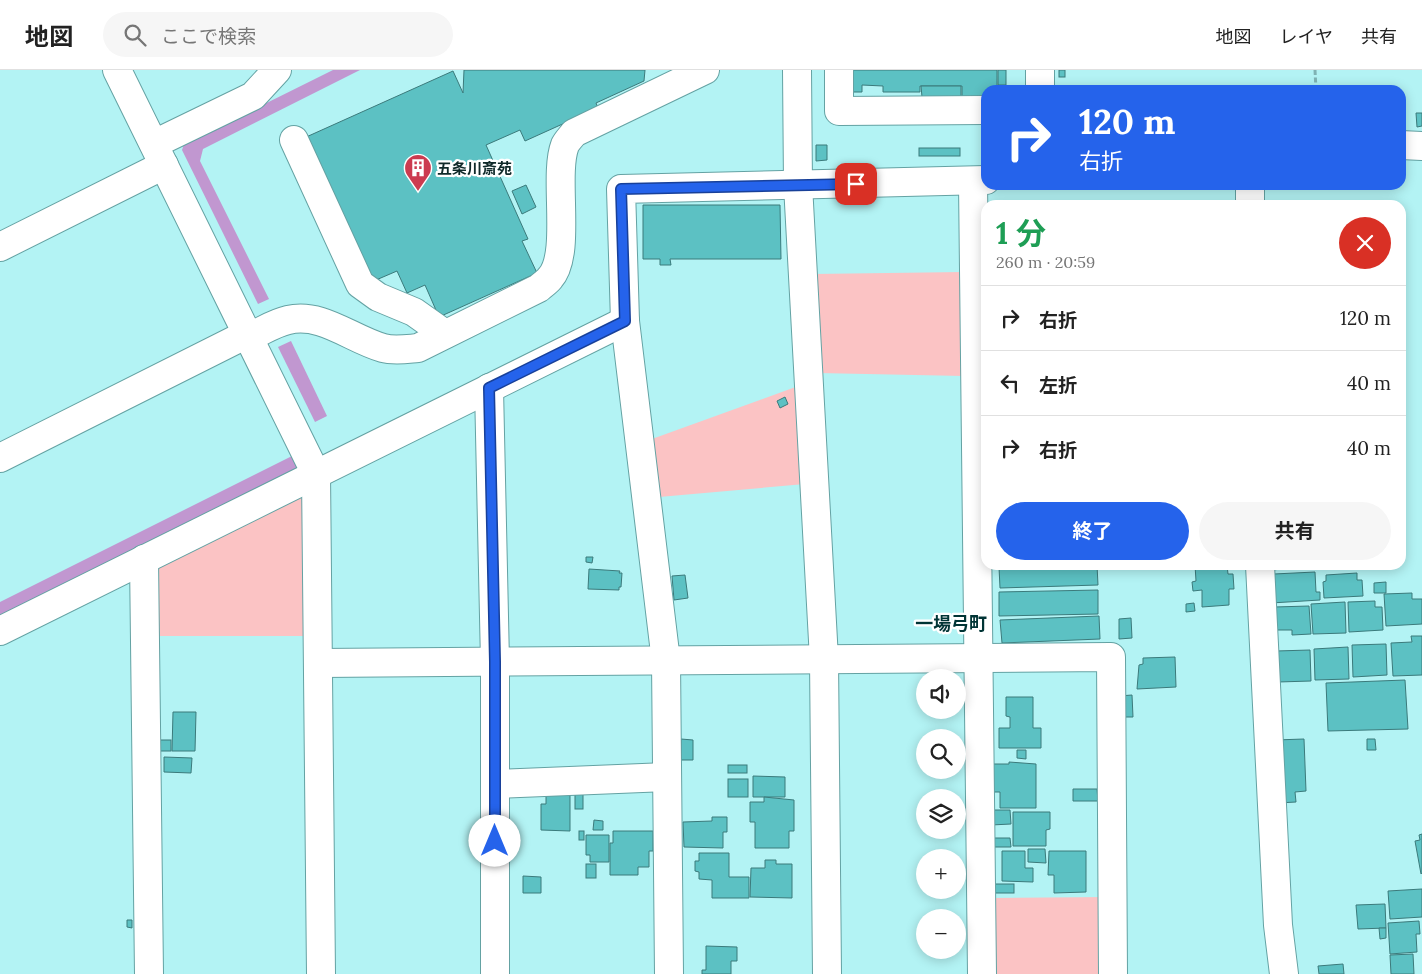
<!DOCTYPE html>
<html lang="ja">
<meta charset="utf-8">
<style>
:root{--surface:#fff;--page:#f6f6f6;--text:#222;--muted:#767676;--line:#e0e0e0;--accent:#2563eb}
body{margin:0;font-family:Lora,"Noto Sans JP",serif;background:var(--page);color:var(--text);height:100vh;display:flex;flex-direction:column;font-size:19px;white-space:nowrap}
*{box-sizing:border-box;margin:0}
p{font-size:16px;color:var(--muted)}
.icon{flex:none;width:28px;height:28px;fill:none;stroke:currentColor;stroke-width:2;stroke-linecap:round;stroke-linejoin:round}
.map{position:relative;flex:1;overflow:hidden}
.details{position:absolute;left:981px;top:130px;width:425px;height:370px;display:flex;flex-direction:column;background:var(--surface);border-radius:15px;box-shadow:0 2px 12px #0003}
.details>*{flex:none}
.banner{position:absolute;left:981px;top:15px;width:425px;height:105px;border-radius:15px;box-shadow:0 2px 12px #0003;background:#2563eb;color:#fff;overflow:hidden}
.controls{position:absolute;left:916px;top:599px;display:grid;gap:10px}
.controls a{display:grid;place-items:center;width:50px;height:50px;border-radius:50%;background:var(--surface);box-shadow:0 2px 12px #0003;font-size:25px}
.pin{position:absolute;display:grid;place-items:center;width:42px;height:42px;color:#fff;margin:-21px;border-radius:10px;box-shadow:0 2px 8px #0006}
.me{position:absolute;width:55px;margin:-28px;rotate:0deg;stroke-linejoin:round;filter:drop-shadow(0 0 4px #0008)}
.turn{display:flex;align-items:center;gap:18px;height:105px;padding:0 15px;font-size:22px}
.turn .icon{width:65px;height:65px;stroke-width:2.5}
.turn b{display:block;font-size:35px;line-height:42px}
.round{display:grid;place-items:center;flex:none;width:52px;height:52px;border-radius:26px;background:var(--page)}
.summary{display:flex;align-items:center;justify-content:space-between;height:85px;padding:0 15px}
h1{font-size:30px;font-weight:700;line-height:38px;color:#1e9e55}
.primary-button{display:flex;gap:10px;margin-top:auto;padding:10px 15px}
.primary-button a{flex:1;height:58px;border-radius:30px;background:var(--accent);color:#fff;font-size:20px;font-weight:700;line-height:58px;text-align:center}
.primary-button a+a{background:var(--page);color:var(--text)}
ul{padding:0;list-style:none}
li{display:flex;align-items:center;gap:15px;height:65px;padding:0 15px;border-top:1px solid var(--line)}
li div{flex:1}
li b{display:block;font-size:19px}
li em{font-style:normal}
header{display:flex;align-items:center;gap:30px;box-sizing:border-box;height:70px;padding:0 25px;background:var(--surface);border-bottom:1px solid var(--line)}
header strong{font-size:24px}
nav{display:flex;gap:28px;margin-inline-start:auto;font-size:18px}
.search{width:350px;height:45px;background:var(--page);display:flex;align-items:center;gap:12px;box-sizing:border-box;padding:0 18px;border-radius:28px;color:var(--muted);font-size:19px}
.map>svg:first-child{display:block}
.green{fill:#fbc3c4}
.water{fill:#c197d0}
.building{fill:#5cc1c3;stroke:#3b7a7b}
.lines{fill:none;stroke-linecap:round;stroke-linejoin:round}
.minor-casing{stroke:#64a2a3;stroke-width:30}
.path{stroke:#7fb3b4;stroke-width:3;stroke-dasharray:5 2.5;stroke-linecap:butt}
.minor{stroke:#fff;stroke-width:28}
.route-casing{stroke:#184099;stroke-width:12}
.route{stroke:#2563eb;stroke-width:9}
.labels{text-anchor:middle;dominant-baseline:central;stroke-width:4.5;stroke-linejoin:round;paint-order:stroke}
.poi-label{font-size:15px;font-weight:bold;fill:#0f2929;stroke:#fff;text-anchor:start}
.quarter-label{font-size:18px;font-weight:bold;fill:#003435;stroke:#fff}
</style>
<header>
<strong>地図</strong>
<div class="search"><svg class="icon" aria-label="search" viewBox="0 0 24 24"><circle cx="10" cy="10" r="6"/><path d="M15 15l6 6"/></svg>ここで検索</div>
<nav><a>地図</a><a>レイヤ</a><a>共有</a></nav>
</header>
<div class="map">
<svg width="1422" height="904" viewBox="0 0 1422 904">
<rect width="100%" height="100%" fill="#b3f3f4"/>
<g class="green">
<polygon points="963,202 964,306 817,303 813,204"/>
<polygon points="801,315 805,414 659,427 652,369"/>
<polygon points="300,423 308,427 310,566 154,566 158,494"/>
<polygon points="1108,827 1108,904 991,904 991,828"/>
</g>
<g class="water">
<polygon points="333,0 360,0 203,79 200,91 269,229 258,234 182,80 184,74"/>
<polygon points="291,271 327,346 315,352 278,277"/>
<polygon points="292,386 298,398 0,547 0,532"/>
</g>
<g class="building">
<polygon points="464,0 645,0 644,11 596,33 598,38 525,71 520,60 486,75 528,169 522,171 537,203 439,247 425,215 407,223 397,201 369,213 304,68 453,1 463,23"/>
<polygon points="850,0 997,0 997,20 986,20 986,27 962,27 962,16 920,16 920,22 883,22 883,16 862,15 862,22 850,22"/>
<rect x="998" y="0" width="8" height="15"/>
<rect x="1059" y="0" width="6" height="7"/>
<polygon points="921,16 961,16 961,27 922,27"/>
<polygon points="1416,43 1422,43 1422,56 1417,57"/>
<polygon points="816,75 827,75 827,90 816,91"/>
<rect x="919" y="78" width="41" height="8"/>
<polygon points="526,115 536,137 522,144 512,121"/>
<polygon points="643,135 780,135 781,189 670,189 671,195 660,195 660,189 643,189"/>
<polygon points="785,327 788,334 780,338 777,331"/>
<polygon points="586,487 593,487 592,493 586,492"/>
<polygon points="1097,495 1098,515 1000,518 999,497"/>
<polygon points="1195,495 1227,495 1228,504 1233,504 1234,519 1229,519 1229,535 1202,537 1202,520 1193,521 1192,512 1196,511"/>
<polygon points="1271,495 1296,495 1297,498 1271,500"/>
<polygon points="589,499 620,501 619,503 622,503 621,517 619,517 619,520 588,519"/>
<polygon points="1315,502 1316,522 1320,522 1320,530 1271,533 1271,517 1275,517 1274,504"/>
<polygon points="1357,503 1357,510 1362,510 1363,526 1324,528 1323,512 1326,511 1326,505"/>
<polygon points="685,505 688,528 674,530 672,506"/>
<polygon points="1386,512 1386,523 1374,523 1374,513"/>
<polygon points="1098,520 1098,544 999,546 999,522"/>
<polygon points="1412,523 1412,529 1422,529 1422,554 1386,556 1384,524"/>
<polygon points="1375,531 1375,537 1382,537 1383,560 1349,562 1348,532"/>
<polygon points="1345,532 1346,563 1313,564 1311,534"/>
<polygon points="1194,533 1195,541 1186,542 1186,534"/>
<polygon points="1309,536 1311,564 1292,565 1292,560 1275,560 1274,537"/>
<polygon points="1099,546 1100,569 1002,573 1000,550"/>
<polygon points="1131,548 1132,568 1119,569 1119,549"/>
<polygon points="1411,566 1422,566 1422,605 1393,606 1391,573 1412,572"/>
<polygon points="1386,574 1387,605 1353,607 1352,575"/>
<polygon points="1348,577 1349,609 1315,610 1314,579"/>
<polygon points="1310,580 1311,611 1278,612 1276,581"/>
<polygon points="1175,587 1176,617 1137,619 1139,595 1143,594 1143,588"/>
<polygon points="1405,610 1408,659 1328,661 1326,613"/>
<polygon points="1132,625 1133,647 1120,647 1119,626"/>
<polygon points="1006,627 1033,627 1033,658 1041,658 1041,678 999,678 999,658 1010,658 1010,647 1006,646"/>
<polygon points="173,642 196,642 195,681 172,681"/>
<polygon points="681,669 693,670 693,690 681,690"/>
<polygon points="1304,669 1306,721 1295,722 1296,732 1278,733 1275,670"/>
<polygon points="1367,669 1375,669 1376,680 1367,680"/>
<rect x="157" y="670" width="14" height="11"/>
<polygon points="1017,680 1026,680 1026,689 1017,688"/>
<polygon points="164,687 192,688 191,703 164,702"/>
<polygon points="1009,692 1036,694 1036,738 1000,738 1000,722 992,722 992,694 1009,694"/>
<rect x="728" y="695" width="19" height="8"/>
<polygon points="753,706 785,707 785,727 753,727"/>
<rect x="728" y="709" width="20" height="18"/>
<polygon points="1073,719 1097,719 1098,731 1073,731"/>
<rect x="575" y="721" width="8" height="18"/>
<polygon points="546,723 570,723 570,761 541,760 541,734 546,734"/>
<polygon points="764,727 794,730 794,761 789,761 789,778 755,778 755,752 750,752 750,732 764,732"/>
<polygon points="991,740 1010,740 1011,754 991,755"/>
<polygon points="1013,742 1050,742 1050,759 1046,760 1046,776 1013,776"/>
<polygon points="712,747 727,747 727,762 723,762 723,778 684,777 683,752 712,751"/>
<polygon points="594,750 603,751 603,760 593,760"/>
<rect x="579" y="761" width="5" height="9"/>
<polygon points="613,761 653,761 653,781 649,781 649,797 638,797 638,805 610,805 610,773 613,773"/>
<polygon points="1422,764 1422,803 1421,804 1415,771 1420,770 1419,765"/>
<polygon points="586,765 609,765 609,792 590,792 590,785 586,785"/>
<polygon points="991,768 1010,768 1011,777 991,777"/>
<polygon points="1028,779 1045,779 1046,793 1028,792"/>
<polygon points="1002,781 1025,781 1025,798 1033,798 1033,812 1002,811"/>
<polygon points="1049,781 1086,781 1086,822 1054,823 1054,805 1048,805"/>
<polygon points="699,783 729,783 729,807 749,807 749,828 712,828 712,810 699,809 699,802 695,801 695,791 699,791"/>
<polygon points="765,790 776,790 776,794 792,794 792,828 750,827 751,798 765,798"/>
<rect x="586" y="794" width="10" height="14"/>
<polygon points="523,806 541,807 541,823 523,823"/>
<rect x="994" y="814" width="20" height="9"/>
<polygon points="1422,819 1422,847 1390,849 1388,821"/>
<polygon points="1385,834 1386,858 1358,859 1356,835"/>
<polygon points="127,850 132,850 132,858 127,857"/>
<polygon points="1419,851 1420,864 1416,864 1417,882 1390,884 1388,853"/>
<polygon points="1379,858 1386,858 1386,868 1380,869"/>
<polygon points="706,876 737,877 737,891 731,891 731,904 702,904 702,900 706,900"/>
<polygon points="1413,884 1414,904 1391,904 1390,885"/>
<polygon points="1343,894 1344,904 1319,904 1318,896"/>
</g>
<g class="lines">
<defs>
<g id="minor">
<polyline points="117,0 316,404 321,904"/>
<polyline points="797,0 798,115 824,589 827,904"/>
<polyline points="839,0 839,41 986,40"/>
<polyline points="1040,0 1040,20"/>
<polyline points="294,70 360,214 378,227 414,242 445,264"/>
<polyline points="154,74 253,26 277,0"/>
<polyline points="1401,75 1422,76"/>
<polyline points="973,112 982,904"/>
<polyline points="1250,115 1250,135"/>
<polyline points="0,177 164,95"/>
<path d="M249 267C261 262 274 253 288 250 322 242 351 269 383 278 394 281 406 279 418 278L539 218C542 215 547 212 550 208 572 184 553 106 565 75 567 71 571 67 574 63L705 0"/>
<polyline points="489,318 495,592 495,904"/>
<polyline points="0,388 247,264"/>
<polyline points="144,489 149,904"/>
<polyline points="1260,495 1278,855 1284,904"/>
<polyline points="0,561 625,251"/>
<polyline points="319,593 1111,587 1113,904"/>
<polyline points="495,714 667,707"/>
<polyline points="669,904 666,591 625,251 621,119 986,110"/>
</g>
</defs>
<use href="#minor" class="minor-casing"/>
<polyline class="path" points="1315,0 1316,20"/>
<use href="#minor" class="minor"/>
</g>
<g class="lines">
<defs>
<polyline id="route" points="495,771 495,592 489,318 625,251 621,119 856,114"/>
</defs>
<use href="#route" class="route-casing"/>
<use href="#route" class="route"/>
</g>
<defs>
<symbol id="building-pin" viewBox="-11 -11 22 30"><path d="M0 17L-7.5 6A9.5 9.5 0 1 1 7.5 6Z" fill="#cc3b50" stroke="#fff"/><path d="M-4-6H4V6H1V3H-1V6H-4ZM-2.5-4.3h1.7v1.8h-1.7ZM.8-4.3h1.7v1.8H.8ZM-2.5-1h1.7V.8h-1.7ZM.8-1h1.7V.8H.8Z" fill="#fff"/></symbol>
</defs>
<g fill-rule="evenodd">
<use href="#building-pin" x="402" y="82" width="32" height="43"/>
</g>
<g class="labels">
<g class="poi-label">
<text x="437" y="98">五条川斎苑</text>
</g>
<g class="quarter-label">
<text x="951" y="553">一場弓町</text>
</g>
</g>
</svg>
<div class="controls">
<a><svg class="icon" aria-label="sound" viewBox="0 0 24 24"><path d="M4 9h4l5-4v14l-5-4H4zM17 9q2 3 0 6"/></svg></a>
<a><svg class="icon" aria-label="search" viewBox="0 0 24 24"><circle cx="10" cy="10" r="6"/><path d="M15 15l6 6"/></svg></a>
<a><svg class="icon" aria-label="layers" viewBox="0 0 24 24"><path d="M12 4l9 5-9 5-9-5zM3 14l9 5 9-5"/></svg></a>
<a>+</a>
<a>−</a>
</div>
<div class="pin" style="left:856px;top:114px;background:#d93025"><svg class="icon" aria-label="arrive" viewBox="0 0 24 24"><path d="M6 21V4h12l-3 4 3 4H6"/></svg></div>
<svg class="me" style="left:495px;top:771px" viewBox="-20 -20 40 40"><circle r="19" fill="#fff"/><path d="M0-13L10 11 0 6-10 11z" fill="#2563eb"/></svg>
<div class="banner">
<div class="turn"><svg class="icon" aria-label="right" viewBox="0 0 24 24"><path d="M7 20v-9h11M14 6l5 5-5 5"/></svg><div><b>120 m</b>右折</div></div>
</div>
<section class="details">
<div class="summary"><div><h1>1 分</h1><p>260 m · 20:59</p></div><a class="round" style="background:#d93025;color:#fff"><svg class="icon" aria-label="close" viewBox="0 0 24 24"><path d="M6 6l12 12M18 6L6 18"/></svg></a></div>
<ul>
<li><svg class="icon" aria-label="right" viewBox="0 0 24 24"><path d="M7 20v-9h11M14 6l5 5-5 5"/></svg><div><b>右折</b></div><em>120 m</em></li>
<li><svg class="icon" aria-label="left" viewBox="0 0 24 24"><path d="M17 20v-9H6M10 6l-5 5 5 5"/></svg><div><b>左折</b></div><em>40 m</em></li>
<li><svg class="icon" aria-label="right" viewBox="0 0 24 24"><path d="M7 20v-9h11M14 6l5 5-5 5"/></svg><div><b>右折</b></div><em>40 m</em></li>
</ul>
<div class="primary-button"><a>終了</a><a>共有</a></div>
</section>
</div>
